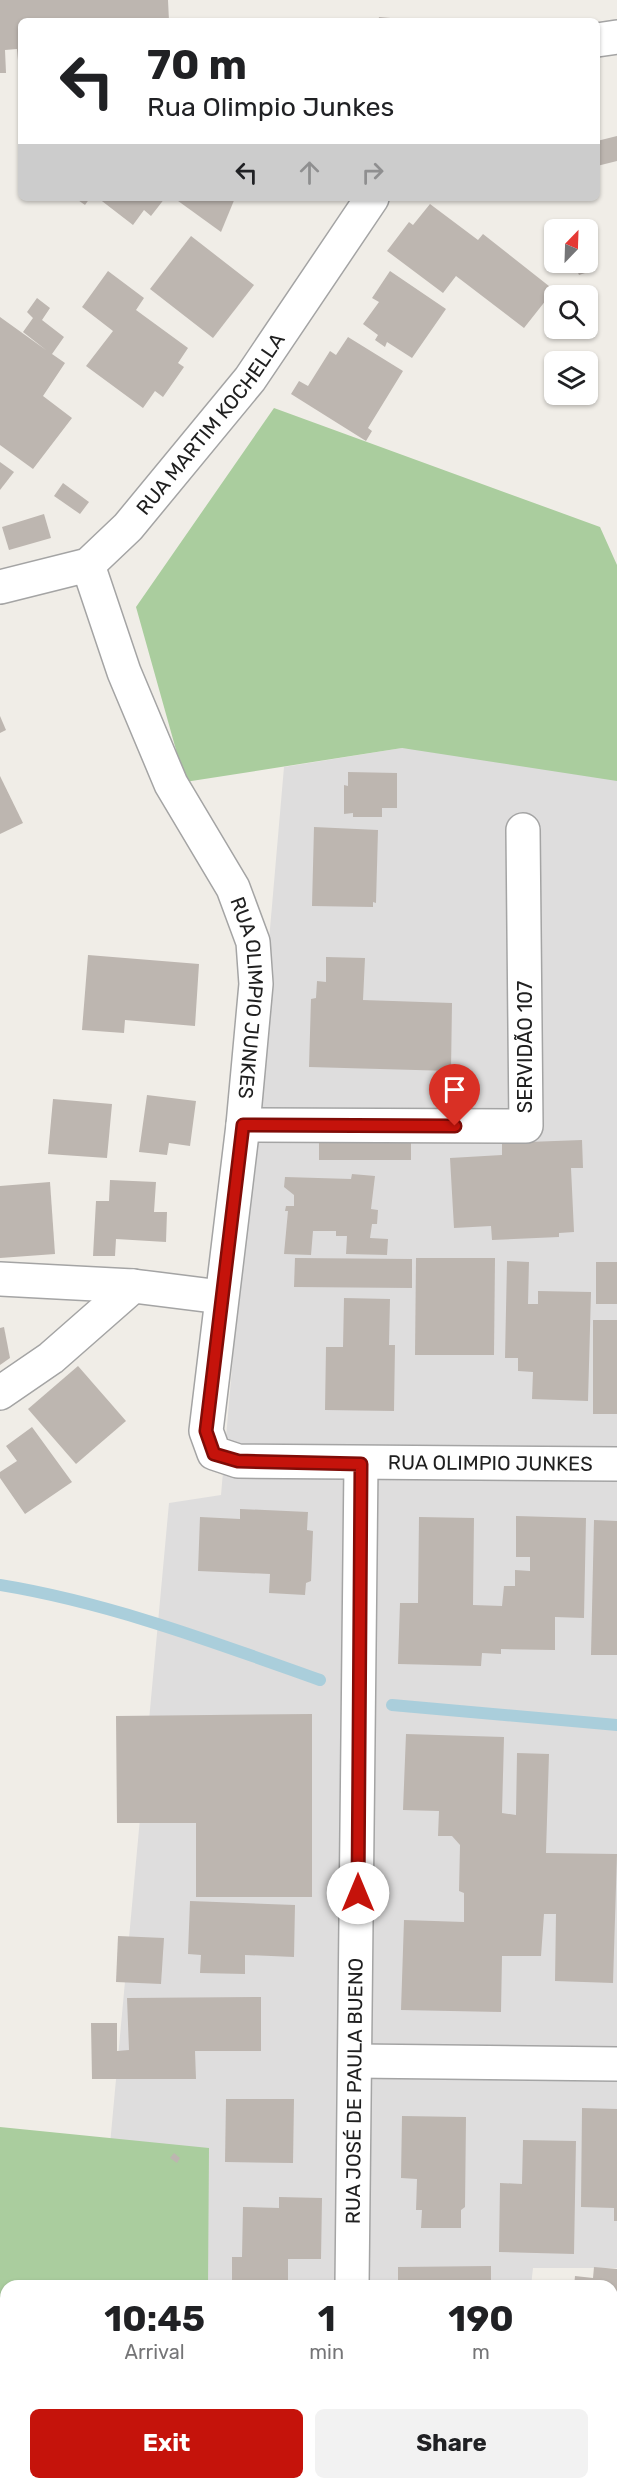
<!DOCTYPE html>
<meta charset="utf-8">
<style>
:root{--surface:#fff;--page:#f2f2f2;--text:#202124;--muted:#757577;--accent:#c5130b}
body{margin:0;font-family:Rubik,sans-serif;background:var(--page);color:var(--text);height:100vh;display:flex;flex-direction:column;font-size:22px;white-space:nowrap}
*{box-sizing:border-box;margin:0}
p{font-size:20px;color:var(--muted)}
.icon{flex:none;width:33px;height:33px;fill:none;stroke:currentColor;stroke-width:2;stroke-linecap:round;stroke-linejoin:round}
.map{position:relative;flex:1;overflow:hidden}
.panel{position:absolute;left:0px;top:2280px;width:618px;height:210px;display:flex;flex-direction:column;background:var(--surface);border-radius:18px 18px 0 0;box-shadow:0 2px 4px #0004}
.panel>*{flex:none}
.guide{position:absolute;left:18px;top:18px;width:582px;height:183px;border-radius:9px;box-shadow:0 2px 4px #0004;background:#fff;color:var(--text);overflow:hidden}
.needle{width:39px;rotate:23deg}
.tools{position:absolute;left:544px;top:219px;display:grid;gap:12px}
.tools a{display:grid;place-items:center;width:54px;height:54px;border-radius:9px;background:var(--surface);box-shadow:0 2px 4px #0004;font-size:30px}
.pin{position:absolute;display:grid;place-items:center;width:51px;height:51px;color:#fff;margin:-62px -26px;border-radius:50% 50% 50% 0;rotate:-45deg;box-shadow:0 0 6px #0007}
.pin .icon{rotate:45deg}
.me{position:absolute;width:66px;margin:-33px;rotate:0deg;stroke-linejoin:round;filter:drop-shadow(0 0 4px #0008)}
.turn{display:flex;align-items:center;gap:21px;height:126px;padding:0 30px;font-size:27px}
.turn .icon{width:78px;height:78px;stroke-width:2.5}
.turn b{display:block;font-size:42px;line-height:51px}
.lanes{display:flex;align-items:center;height:57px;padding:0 30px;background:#0003;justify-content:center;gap:30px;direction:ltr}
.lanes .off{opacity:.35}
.eta{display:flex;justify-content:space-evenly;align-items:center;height:102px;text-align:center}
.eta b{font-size:36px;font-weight:700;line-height:42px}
.cta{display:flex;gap:12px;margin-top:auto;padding:12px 30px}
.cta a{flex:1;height:69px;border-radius:9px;background:var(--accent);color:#fff;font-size:24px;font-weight:700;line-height:69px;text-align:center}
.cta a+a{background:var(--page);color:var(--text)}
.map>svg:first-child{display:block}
.residential{fill:#dedddd}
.forest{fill:#aacd9e}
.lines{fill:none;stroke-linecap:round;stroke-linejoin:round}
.stream{stroke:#aacedb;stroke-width:12}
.building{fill:#bdb6b0}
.minor-casing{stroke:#a4a4a4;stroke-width:36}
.minor{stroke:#fff;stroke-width:33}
.route-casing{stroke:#800c07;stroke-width:15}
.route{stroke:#c5130b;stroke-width:10}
.labels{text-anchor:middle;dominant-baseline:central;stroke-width:5;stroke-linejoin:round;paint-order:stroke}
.street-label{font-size:20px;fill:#202020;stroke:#fff}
</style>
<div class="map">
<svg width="617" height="2490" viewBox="0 0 617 2490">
<rect width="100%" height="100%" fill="#f0ede7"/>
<g class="residential">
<polygon points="402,748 617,763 617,2268 533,2268 531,2286 97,2286 169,1503 221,1495 284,767"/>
<polygon points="79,2484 510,2484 509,2490 78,2490"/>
</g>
<g class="forest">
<polygon points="274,408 600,527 617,565 617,781 402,748 185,782 136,607"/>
<polygon points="0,2127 209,2148 208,2286 6,2286 6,2484 208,2484 208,2490 0,2490"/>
</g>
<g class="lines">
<g class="stream">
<path d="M0 1585C110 1603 216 1643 320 1680"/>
<polyline points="392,1705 617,1725"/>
</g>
</g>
<g class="building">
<polygon points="0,0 168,0 169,21 21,21 21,72 19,72 17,49 5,50 6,73 0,73"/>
<polygon points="379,17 402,19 402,21 378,21"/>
<polygon points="617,136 617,161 597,166 597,141"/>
<polygon points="75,198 90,198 85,205"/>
<polygon points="98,198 165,198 151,216 144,210 133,225"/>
<polygon points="174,198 235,198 221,232"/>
<polygon points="430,204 478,240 483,234 554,290 524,328 456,276 443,293 387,251 409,222 413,225"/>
<polygon points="191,236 254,285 213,338 150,289"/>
<polygon points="581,264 585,273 579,275 575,266"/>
<polygon points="108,271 144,298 136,310 188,348 178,363 184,367 163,397 155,391 143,408 86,366 113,331 82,307"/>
<polygon points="390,271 446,309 412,358 387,342 385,347 375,340 378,335 363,324 379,302 372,298"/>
<polygon points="37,298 50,308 42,320 64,337 52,354 65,363 43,396 72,418 33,469 0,445 0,317 46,350 23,332 33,318 27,312"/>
<polygon points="348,337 403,371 368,428 372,431 366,441 291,394 299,381 308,386 330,351 336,355"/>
<polygon points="0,462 14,472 0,490"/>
<polygon points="63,483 89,502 80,514 54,496"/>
<polygon points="44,514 51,538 9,550 2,527"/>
<polygon points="0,716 6,730 0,733"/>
<polygon points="348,772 397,773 397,808 382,808 382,817 353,817 353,813 344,814 344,785 348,786"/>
<polygon points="0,776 23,823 0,834"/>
<polygon points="314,827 378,830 376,903 373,902 373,907 312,906"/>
<polygon points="88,955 199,964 195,1026 125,1020 124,1033 82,1030"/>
<polygon points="326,957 365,958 363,1000 452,1003 451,1071 309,1067 311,999 316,998 317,981 326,982"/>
<polygon points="147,1095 196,1101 190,1146 169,1143 167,1155 139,1152"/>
<polygon points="53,1099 112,1104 107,1158 48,1154"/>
<polygon points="582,1140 583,1168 571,1168 574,1232 559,1233 559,1237 492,1240 491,1226 454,1228 450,1158 502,1155 502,1143"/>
<rect x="319" y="1141" width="92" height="19"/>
<polygon points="352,1174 375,1176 371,1209 378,1210 377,1224 372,1224 370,1238 388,1239 387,1255 346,1254 347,1236 336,1236 336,1231 313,1231 311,1255 284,1254 288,1211 285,1211 286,1206 294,1206 294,1195 284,1187 285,1177 351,1179"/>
<polygon points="110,1180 156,1182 154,1212 167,1212 166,1242 116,1239 115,1256 93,1256 96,1201 109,1201"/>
<polygon points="50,1182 55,1254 0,1258 0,1186"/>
<polygon points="295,1258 412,1259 412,1288 294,1287"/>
<polygon points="416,1258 495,1258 494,1355 415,1355"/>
<polygon points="507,1261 529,1262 528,1304 538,1304 538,1291 591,1292 588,1401 532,1399 533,1372 518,1371 518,1358 505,1358"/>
<rect x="596" y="1262" width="21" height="42"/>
<polygon points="344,1298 390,1299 389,1345 395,1345 394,1411 325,1410 326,1347 343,1347"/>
<rect x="593" y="1320" width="24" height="94"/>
<polygon points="4,1327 10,1358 0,1365 0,1328"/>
<polygon points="78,1366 126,1421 76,1464 28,1409"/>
<polygon points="32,1427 72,1482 25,1514 0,1478 0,1472 17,1461 6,1446"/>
<polygon points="240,1509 308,1512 307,1530 313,1531 311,1581 306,1583 305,1595 269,1593 270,1574 198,1571 200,1517 240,1519"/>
<polygon points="516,1516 586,1518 584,1618 555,1617 555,1650 501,1649 501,1654 482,1653 481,1666 398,1664 400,1603 418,1603 419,1517 474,1518 473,1605 502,1606 504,1586 515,1586 515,1570 530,1571 530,1557 516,1557"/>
<polygon points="594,1520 617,1521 617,1655 591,1655"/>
<polygon points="312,1714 312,1897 196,1897 196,1823 117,1823 116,1716"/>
<polygon points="406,1734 504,1737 502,1813 516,1815 517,1753 549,1754 546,1853 617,1854 613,1983 555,1981 556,1914 544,1914 541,1956 502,1956 501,2012 401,2010 404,1920 464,1922 464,1893 459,1891 460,1845 452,1836 438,1836 439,1811 403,1810"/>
<polygon points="190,1901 295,1905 294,1957 245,1955 245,1974 200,1973 201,1955 188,1954"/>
<polygon points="118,1936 164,1938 161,1984 116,1982"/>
<polygon points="261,1997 261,2051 195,2051 196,2079 92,2079 91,2023 117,2023 117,2051 129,2050 127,1998"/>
<polygon points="226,2099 294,2099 293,2163 225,2162"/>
<polygon points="582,2108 617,2109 617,2221 614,2221 614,2208 581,2207"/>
<polygon points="402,2116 466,2117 465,2207 461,2210 461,2228 421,2228 422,2210 416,2210 417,2179 401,2178"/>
<polygon points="523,2140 576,2141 574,2254 499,2252 500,2183 522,2184"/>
<polygon points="174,2153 180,2158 177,2163 170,2158"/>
<polygon points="279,2197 322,2198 321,2259 288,2259 288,2286 232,2286 232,2257 242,2257 243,2207 279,2208"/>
<polygon points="491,2266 491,2286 398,2286 398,2267"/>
<polygon points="594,2267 617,2269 617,2362 612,2361 612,2286 574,2286 575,2276 593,2278"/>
<rect x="233" y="2484" width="87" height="6"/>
<polygon points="397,2484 480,2484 479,2490 397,2490"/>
<rect x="507" y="2484" width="98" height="6"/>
</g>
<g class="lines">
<defs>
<g id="minor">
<polyline points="597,40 617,37"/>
<path id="s1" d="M88 565 124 672 171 784 233 888 253 942 256 984 243 1125 206 1431 214 1453 238 1461 617 1464"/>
<path id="s2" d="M0 587 88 565 128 527 250 379 372 198"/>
<polyline points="243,1125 526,1126 523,830"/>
<polyline points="0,1279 133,1286 221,1297"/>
<polyline points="0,1393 51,1358 133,1286"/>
<polyline points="356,2061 617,2064"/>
<path id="s3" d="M352 2286 361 1464"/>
<polyline points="612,2427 617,2427"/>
<polyline points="348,2490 348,2484"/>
</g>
</defs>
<use href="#minor" class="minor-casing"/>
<use href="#minor" class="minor"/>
</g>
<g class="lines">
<defs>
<polyline id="route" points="358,1893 361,1464 238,1461 214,1454 206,1431 243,1125 455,1126"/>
</defs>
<use href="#route" class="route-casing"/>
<use href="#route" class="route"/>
</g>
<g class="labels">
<g class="street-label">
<text stroke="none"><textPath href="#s2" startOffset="278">RUA MARTIM KOCHELLA</textPath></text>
<text stroke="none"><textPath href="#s1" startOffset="468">RUA OLIMPIO JUNKES</textPath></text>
<text transform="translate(525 1047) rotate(-90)">SERVIDÃO 107</text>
<text stroke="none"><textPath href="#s1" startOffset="1206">RUA OLIMPIO JUNKES</textPath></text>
<text stroke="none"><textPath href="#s3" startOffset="195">RUA JOSÉ DE PAULA BUENO</textPath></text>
</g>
</g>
</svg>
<div class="tools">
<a><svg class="needle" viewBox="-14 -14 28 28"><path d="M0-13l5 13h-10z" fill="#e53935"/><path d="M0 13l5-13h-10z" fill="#757577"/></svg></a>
<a><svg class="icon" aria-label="search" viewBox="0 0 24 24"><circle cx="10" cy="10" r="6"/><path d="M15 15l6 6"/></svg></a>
<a><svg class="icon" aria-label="layers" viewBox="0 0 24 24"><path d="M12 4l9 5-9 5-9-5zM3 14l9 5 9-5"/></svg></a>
</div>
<div class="pin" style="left:455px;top:1126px;background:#d93025"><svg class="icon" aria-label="arrive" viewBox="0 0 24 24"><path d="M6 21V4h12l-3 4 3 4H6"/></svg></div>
<svg class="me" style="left:358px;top:1893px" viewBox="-20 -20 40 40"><circle r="19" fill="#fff"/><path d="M0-13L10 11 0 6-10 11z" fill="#c5130b"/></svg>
<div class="guide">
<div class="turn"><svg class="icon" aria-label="left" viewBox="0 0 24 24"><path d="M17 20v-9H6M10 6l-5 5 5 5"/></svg><div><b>70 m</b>Rua Olimpio Junkes</div></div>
<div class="lanes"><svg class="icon" aria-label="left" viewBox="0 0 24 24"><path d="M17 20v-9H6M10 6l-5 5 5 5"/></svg><svg class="icon off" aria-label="ahead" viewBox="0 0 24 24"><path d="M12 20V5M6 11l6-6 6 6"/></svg><svg class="icon off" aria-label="right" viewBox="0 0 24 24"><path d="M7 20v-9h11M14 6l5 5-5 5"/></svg></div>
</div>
<section class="panel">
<div class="eta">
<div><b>10:45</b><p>Arrival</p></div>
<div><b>1</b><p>min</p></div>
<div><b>190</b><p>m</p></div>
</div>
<div class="cta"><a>Exit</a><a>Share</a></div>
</section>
</div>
